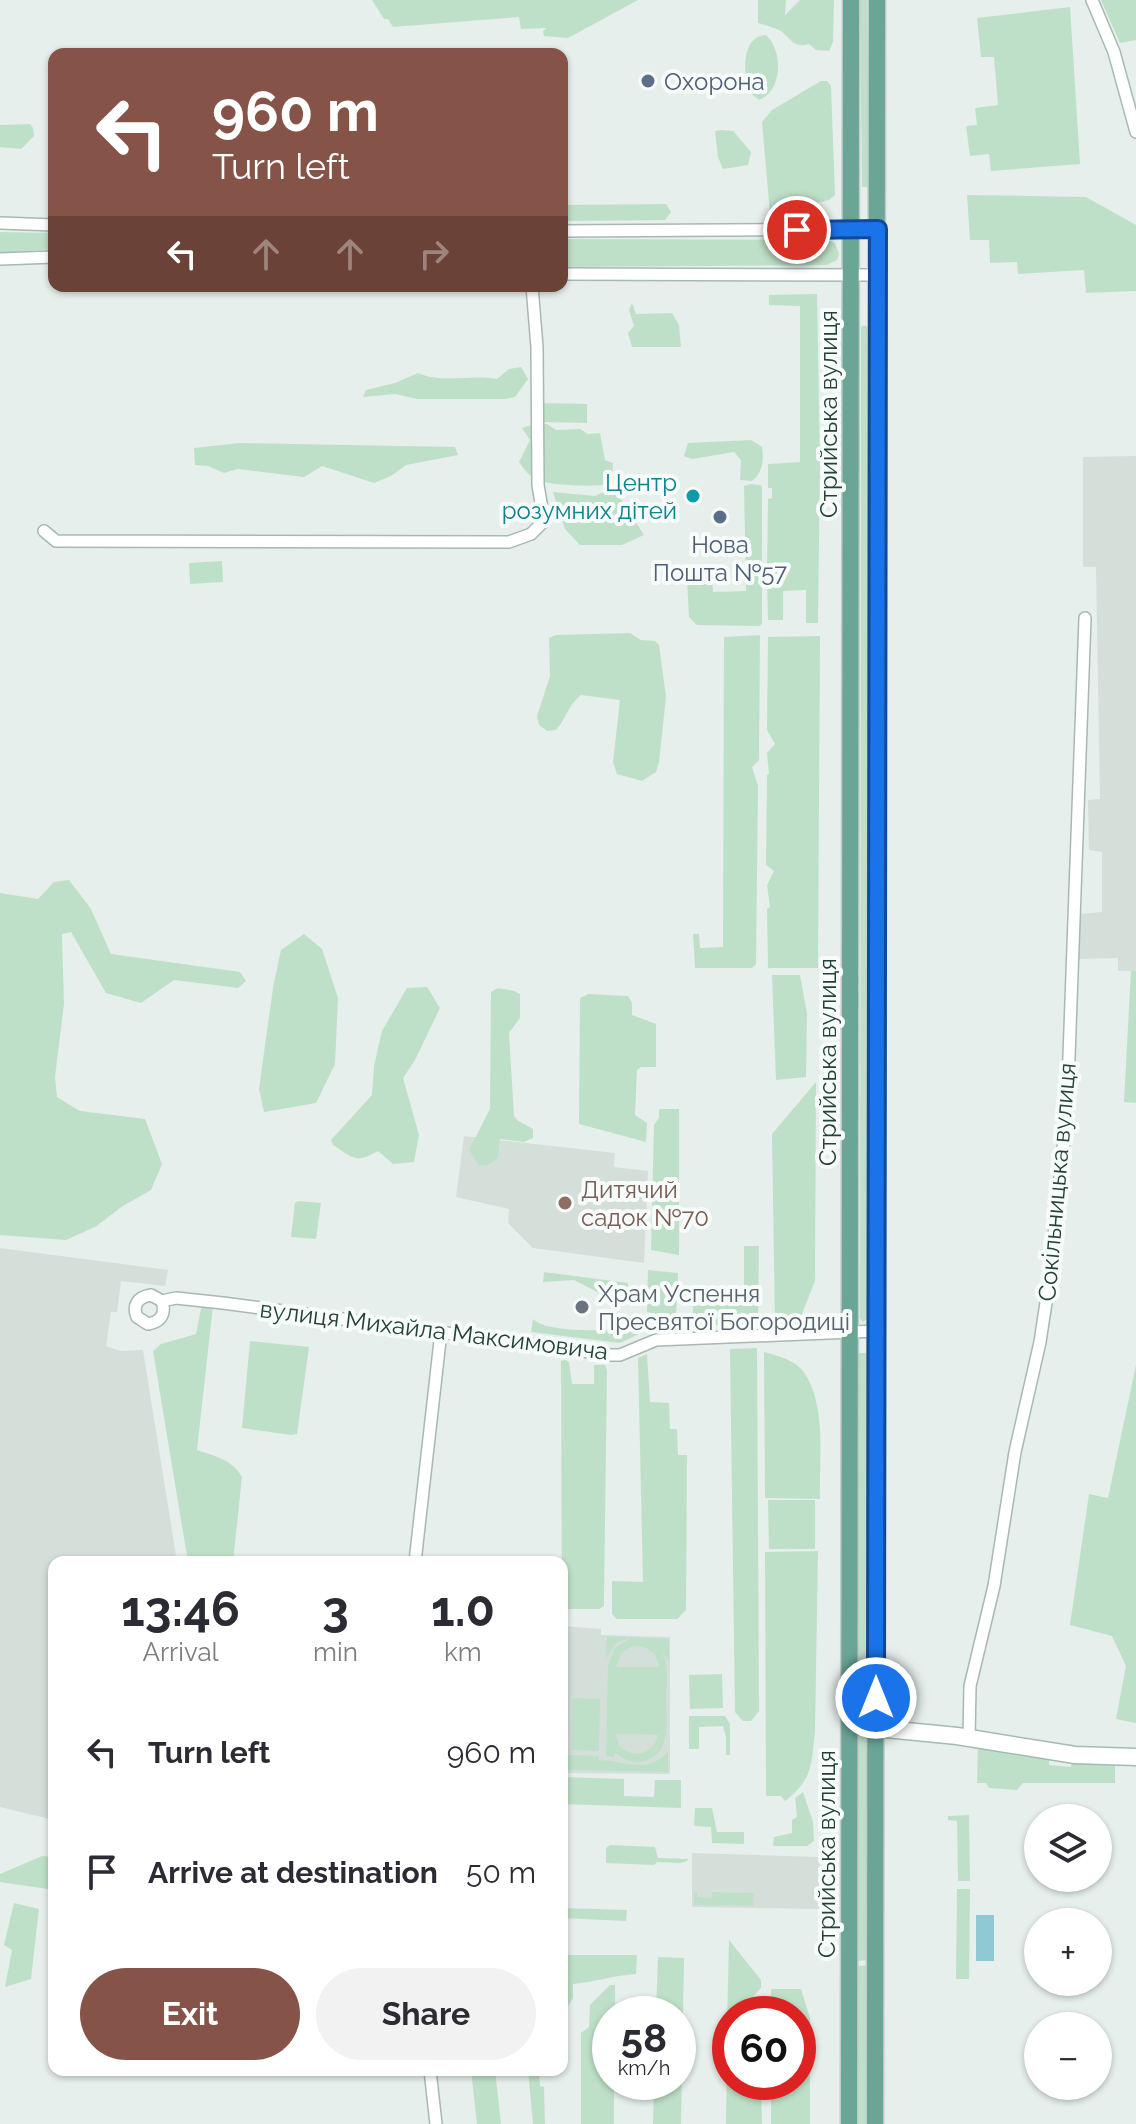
<!DOCTYPE html>
<meta charset="utf-8">
<style>
:root{--surface:#fff;--page:#f2f2f3;--text:#2b2b33;--muted:#7c7c81;--accent:#855347}
body{margin:0;font-family:Raleway,sans-serif;background:var(--page);color:var(--text);height:100vh;display:flex;flex-direction:column;font-size:30px;white-space:nowrap}
*{box-sizing:border-box;margin:0}
p{font-size:26px;color:var(--muted)}
.icon{flex:none;width:44px;height:44px;fill:none;stroke:currentColor;stroke-width:2;stroke-linecap:round;stroke-linejoin:round}
.map{position:relative;flex:1;overflow:hidden}
.drawer{position:absolute;left:48px;top:1556px;width:520px;height:520px;display:flex;flex-direction:column;background:var(--surface);border-radius:16px;box-shadow:0 2px 6px #0004}
.drawer>*{flex:none}
.banner{position:absolute;left:48px;top:48px;width:520px;height:244px;border-radius:16px;box-shadow:0 2px 6px #0004;background:#855347;color:#fff;overflow:hidden}
.tools{position:absolute;left:1024px;top:1804px;display:grid;gap:16px}
.tools a{display:grid;place-items:center;width:88px;height:88px;border-radius:50%;background:var(--surface);box-shadow:0 2px 6px #0004;font-size:40px}
.speed{position:absolute;left:592px;top:1996px;display:flex;gap:16px;font-size:40px;font-weight:700;text-align:center}
.speed>*{display:grid;place-content:center;width:104px;height:104px;border-radius:50%;background:var(--surface);box-shadow:0 2px 6px #0004;line-height:1}
.speed small{font-size:20px;font-weight:400}
.speed .limit{border:12px solid #d22;background:#fff;color:#111}
.pin{position:absolute;display:grid;place-items:center;width:68px;height:68px;color:#fff;margin:-34px;border:4px solid #fff;border-radius:50%;box-shadow:0 2px 8px #0007}
.me{position:absolute;width:88px;margin:-44px;rotate:0deg;stroke-linejoin:round;filter:drop-shadow(0 0 6px #0008)}
.turn{display:flex;align-items:center;gap:28px;height:168px;padding:0 32px;font-size:36px}
.turn .icon{width:104px;height:104px;stroke-width:2.5}
.turn b{display:block;font-size:56px;line-height:68px}
.lanes{display:flex;align-items:center;height:76px;padding:0 32px;background:#0003;justify-content:center;gap:40px;direction:ltr}
.lanes .off{opacity:.35}
.eta{display:flex;justify-content:space-evenly;align-items:center;height:136px;text-align:center}
.eta b{font-size:48px;font-weight:700;line-height:56px}
.primary-button{display:flex;gap:16px;margin-top:auto;padding:16px 32px}
.primary-button a{flex:1;height:92px;border-radius:48px;background:var(--accent);color:#fff;font-size:32px;font-weight:700;line-height:92px;text-align:center}
.primary-button a+a{background:var(--page);color:var(--text)}
ul{padding:0;list-style:none}
li{display:flex;align-items:center;gap:24px;height:120px;padding:0 32px}
li div{flex:1}
li b{display:block;font-size:30px}
li em{font-style:normal}
.map>svg:first-child{display:block}
.built{fill:#d4dfda}
.green{fill:#bfe0c8;fill-rule:evenodd}
.water{fill:#8ec9d4}
.lines{fill:none;stroke-linecap:round;stroke-linejoin:round}
.street-casing{stroke:#a8b8b2;stroke-width:14}
.secondary-casing{stroke:#a4bbb3;stroke-width:19}
.primary-casing{stroke:#c2cac8;stroke-width:19}
.street{stroke:#fff;stroke-width:11}
.secondary{stroke:#fff;stroke-width:16}
.primary{stroke:#6aa596;stroke-width:16}
.route-casing{stroke:#114b97;stroke-width:20}
.route{stroke:#1a73e8;stroke-width:14}
.service-dot{fill:#5c6f8a;stroke:#f7fbf9;stroke-width:3}
.culture-dot{fill:#0f9aa8;stroke:#f7fbf9;stroke-width:3}
.education-dot{fill:#8d6e63;stroke:#f7fbf9;stroke-width:3}
.worship-dot{fill:#6b7280;stroke:#f7fbf9;stroke-width:3}
.labels{text-anchor:middle;dominant-baseline:central;stroke-width:8;stroke-linejoin:round;paint-order:stroke}
.service-label{font-size:24px;fill:#4e5e75;stroke:#f7fbf9;text-anchor:start}
.street-label{font-size:24px;fill:#24423a;stroke:#f7fbf9}
.culture-label{font-size:24px;fill:#0d838f;stroke:#f7fbf9;text-anchor:end}
.education-label{font-size:24px;fill:#785e54;stroke:#f7fbf9;text-anchor:start}
.worship-label{font-size:24px;fill:#5b616d;stroke:#f7fbf9;text-anchor:start}
</style>
<div class="map">
<svg width="1136" height="2124" viewBox="0 0 1136 2124">
<rect width="100%" height="100%" fill="#e6efeb"/>
<g class="built">
<polygon points="1136,456 1136,971 1118,971 1118,958 1077,959 1079,914 1102,912 1102,852 1089,850 1088,800 1100,799 1096,567 1083,567 1083,457"/>
<polygon points="464,1136 615,1153 614,1167 648,1171 644,1263 533,1248 508,1223 509,1209 456,1197"/>
<polygon points="0,1248 168,1270 165,1286 121,1281 117,1312 111,1312 106,1346 121,1351 143,1350 177,1562 54,1562 54,1820 0,1807"/>
<polygon points="562,1626 601,1629 601,1635 670,1637 670,1774 562,1773"/>
<polygon points="692,1853 820,1857 820,1909 692,1907"/>
</g>
<g class="green">
<polygon points="372,0 638,0 568,38 544,36 543,31 546,28 521,29 519,17 393,27 388,19 384,19"/>
<path d="M758 0H786L785 15 800 0H834L833 42 829 51 816 50 809 44C792 49 792 38 779 30 773 27 765 25 758 23Z"/>
<polygon points="860,0 867,0 869,187 862,187"/>
<polygon points="1101,0 1136,0 1136,40 1120,43"/>
<polygon points="1070,7 1080,164 991,171 989,154 970,156 966,126 977,125 975,108 998,105 994,57 981,57 977,18"/>
<path d="M766 35C783 50 783 91 759 100L749 92C743 74 741 36 766 35Z"/>
<polygon points="821,81 827,81 831,86 835,195 829,200 770,213 762,122 772,110"/>
<polygon points="30,124 33,128 34,136 21,149 0,147 0,125"/>
<polygon points="722,130 733,131 751,152 748,165 723,169 718,157 715,131"/>
<polygon points="967,195 1086,197 1136,225 1136,291 1086,293 1084,270 1018,274 1017,262 990,263 989,240 970,240"/>
<polygon points="666,204 671,212 665,220 562,221 562,205"/>
<polygon points="0,232 54,233 54,249 0,253"/>
<polygon points="562,239 826,240 835,243 839,254 837,260 827,265 562,267"/>
<polygon points="817,294 820,462 818,623 806,623 806,590 783,591 783,620 768,620 767,580 772,580 772,569 767,569 768,499 772,498 772,488 768,488 768,464 800,462 800,306 769,305 769,295"/>
<polygon points="631,304 633,305 636,314 672,313 679,325 681,347 632,347 628,333 634,326 629,310"/>
<polygon points="864,325 869,328 868,1318 863,1322 860,1318 861,327"/>
<path d="M521 367 528 379 515 397 505 399H417L395 394 363 397 366 390 395 383 418 373C443 384 471 374 497 379L509 369Z"/>
<polygon points="541,403 587,404 587,423 541,422"/>
<path d="M534 424H547L556 430 580 429 588 434 600 433 605 460 613 463 612 484C592 487 554 486 537 480 529 476 524 469 519 462L530 440 522 428Z"/>
<path d="M751 440 762 447C764 460 763 472 752 481L740 480 741 460 734 452 692 459 684 456 688 443Z"/>
<polygon points="240,443 455,447 458,455 406,465 391,476 374,483 322,466 304,477 238,469 224,473 208,466 195,465 194,448"/>
<polygon points="751,484 761,485 762,488 762,624 759,626 697,625 689,617 687,579 712,577 713,592 746,591 744,486"/>
<polygon points="606,491 617,493 644,535 622,545 580,545 565,529 553,492 595,496"/>
<polygon points="222,561 223,582 190,584 189,563"/>
<path d="M630 633 641 640 655 641 659 645 666 697 659 762 656 772 642 781 617 774 613 762 620 700 581 695C567 706 567 718 556 730L547 731 539 725 537 716 550 676 549 638 556 635Z"/>
<polygon points="760,635 759,760 752,767 758,786 756,964 752,968 695,968 693,934 699,934 700,948 723,947 724,637"/>
<polygon points="820,636 818,968 768,968 767,909 770,907 767,885 774,871 766,865 767,775 769,774 767,753 775,744 767,730 768,637"/>
<polygon points="69,880 91,909 111,954 240,972 246,981 238,988 174,980 141,1003 106,993 71,932 62,934 64,1004 55,1077 57,1097 80,1111 145,1119 162,1164 151,1190 123,1206 95,1227 66,1240 0,1235 0,893 38,899 54,882"/>
<polygon points="304,934 322,949 338,998 335,1064 316,1103 264,1112 259,1089 273,988 281,950"/>
<polygon points="1131,971 1136,971 1136,1103 1124,1102"/>
<polygon points="772,975 800,975 807,1014 806,1077 776,1080"/>
<path d="M427 987 440 1008 415 1060 403 1078 419 1135 414 1162 393 1164 378 1151C356 1164 353 1158 333 1145L331 1140 372 1095 374 1066 382 1031 407 988Z"/>
<polygon points="498,988 514,991 520,994 520,1018 509,1033 514,1116 517,1120 533,1129 533,1138 524,1142 500,1139 498,1158 486,1166 478,1164 469,1150 490,1109 491,992"/>
<polygon points="588,994 628,996 632,1003 632,1015 656,1024 656,1067 641,1067 637,1070 635,1115 647,1123 646,1142 579,1124 580,998"/>
<polygon points="816,1082 815,1281 798,1324 775,1324 772,1134"/>
<polygon points="659,1109 679,1109 679,1255 651,1250 654,1125 659,1118"/>
<polygon points="299,1201 321,1203 316,1239 291,1237 295,1203"/>
<polygon points="744,1246 759,1246 758,1324 693,1326 693,1295 712,1295 715,1302 744,1302"/>
<polygon points="648,1270 678,1273 676,1318 647,1312"/>
<polygon points="544,1272 628,1283 627,1297 601,1294 574,1280 543,1282"/>
<path d="M202 1304 213 1306 197 1450C214 1456 232 1459 242 1477L233 1562H188L153 1351 161 1344 196 1334Z"/>
<path d="M533 1319C549 1335 614 1329 639 1330V1334L620 1343 531 1332Z"/>
<polygon points="250,1341 309,1347 297,1434 291,1435 242,1428"/>
<polygon points="757,1348 759,1711 751,1721 743,1721 735,1712 730,1349"/>
<path d="M764 1352C776 1355 795 1360 803 1371 827 1404 819 1459 820 1499L765 1498Z"/>
<polygon points="858,1353 869,1353 868,1960 858,1961"/>
<polygon points="647,1354 650,1402 669,1403 670,1429 677,1429 678,1455 687,1455 686,1610 677,1619 617,1619 612,1614 612,1581 643,1582 638,1358"/>
<polygon points="565,1360 569,1362 572,1384 594,1384 594,1365 605,1365 607,1371 604,1598 604,1606 599,1609 562,1609 561,1361"/>
<polygon points="1136,1365 1136,1723 1116,1719 1126,1666 1112,1636 1070,1625 1089,1494 1108,1498"/>
<polygon points="768,1500 815,1500 815,1549 769,1549"/>
<path d="M818 1551 815 1732C811 1766 813 1779 785 1801L781 1796H766L765 1552Z"/>
<path d="M607 1636 669 1639V1661L662 1652C669 1666 667 1681 666 1696 666 1718 673 1754 644 1761 633 1764 624 1760 615 1753L614 1757 606 1756 608 1666 615 1648 631 1638 617 1642 605 1659ZM633 1646C648 1646 657 1652 659 1667H616L621 1653ZM615 1734 658 1735C653 1754 636 1759 620 1747Z"/>
<polygon points="722,1674 723,1708 690,1709 689,1675"/>
<polygon points="573,1698 600,1699 599,1751 572,1750"/>
<polygon points="689,1716 725,1716 730,1724 730,1755 726,1755 726,1737 723,1726 699,1727 699,1749 689,1749"/>
<polygon points="978,1747 1049,1757 1049,1765 1071,1767 1072,1758 1115,1762 1115,1783 1023,1783 1017,1790 989,1788 986,1783 977,1783"/>
<path d="M668 1751V1772L562 1770V1755L599 1756V1760C623 1760 649 1776 668 1751Z"/>
<polygon points="562,1777 624,1779 624,1796 654,1797 655,1780 681,1780 681,1808 562,1804"/>
<polygon points="803,1792 813,1822 814,1841 807,1846 773,1846 774,1837 792,1833 792,1820 797,1817 795,1798"/>
<polygon points="695,1808 712,1808 717,1832 744,1832 744,1844 712,1843 711,1827 694,1826"/>
<polygon points="969,1815 970,1881 958,1881 957,1821 948,1820 948,1816"/>
<polygon points="610,1845 655,1847 658,1858 688,1859 687,1861 680,1863 657,1862 654,1865 606,1863 606,1848"/>
<polygon points="42,1856 54,1857 54,1890 0,1882 0,1874"/>
<polygon points="957,1889 970,1889 969,1979 956,1979"/>
<polygon points="694,1892 697,1892 697,1897 711,1898 712,1892 754,1893 753,1906 694,1905"/>
<polygon points="14,1903 39,1909 31,1979 5,1987 12,1950 4,1945"/>
<polygon points="562,1908 627,1910 626,1921 562,1918"/>
<polygon points="729,1940 761,1980 761,1988 737,2014 730,2014 730,2022 727,2025"/>
<path d="M562 1955H637L636 1974C615 1975 595 1982 573 1984V1998L562 2016Z"/>
<polygon points="658,1957 684,1958 681,2124 653,2124 654,2082 678,2082 678,2014 656,2014"/>
<polygon points="868,1965 867,2124 857,2124 858,1966"/>
<polygon points="610,1985 615,1985 615,2014 610,2014 610,2082 614,2082 614,2124 581,2124 581,2033 589,2027 590,2005"/>
<polygon points="771,1989 801,1989 810,2018 810,2124 771,2124 771,2082 798,2082 798,2014 771,2014"/>
<polygon points="730,2036 730,2082 761,2082 762,2124 726,2124 727,2039"/>
<polygon points="471,2070 495,2070 501,2124 477,2124"/>
<polygon points="528,2070 545,2070 539,2073 540,2086 544,2087 545,2124 533,2124"/>
</g>
<rect class="water" x="976" y="1915" width="18" height="46"/>
<g class="lines">
<defs>
<g id="street">
<polyline points="1092,0 1114,52 1136,132"/>
<polyline points="0,223 54,225"/>
<polyline points="562,231 878,229"/>
<polyline points="0,259 54,257"/>
<polyline points="562,274 878,275"/>
<polyline points="44,531 56,541 509,542 531,534 544,521 538,485 537,347 532,286"/>
<path d="M162 1301C166 1314 161 1322 148 1324L137 1317C132 1305 138 1297 151 1295L162 1301 176 1298 223 1303 611 1355H620L656 1340 877 1331"/>
<polyline points="415,1562 441,1332"/>
<polyline points="969,1738 970,1686 994,1586 1015,1452 1040,1342 1049,1283 1067,1111 1085,618"/>
<polyline points="430,2070 436,2124"/>
</g>
<polyline id="secondary" points="876,1728 957,1736 1075,1755 1136,1757"/>
<g id="primary">
<polyline points="849,2124 851,0"/>
<polyline points="875,2124 877,0"/>
</g>
</defs>
<use href="#street" class="street-casing"/>
<use href="#secondary" class="secondary-casing"/>
<use href="#primary" class="primary-casing"/>
<use href="#street" class="street"/>
<use href="#secondary" class="secondary"/>
<use href="#primary" class="primary"/>
</g>
<g class="lines">
<defs>
<polyline id="route" points="797,230 878,229 876,1698"/>
</defs>
<use href="#route" class="route-casing"/>
<use href="#route" class="route"/>
</g>
<g class="service-dot">
<circle cx="648" cy="81" r="8"/>
<circle cx="720" cy="517" r="8"/>
</g>
<circle class="culture-dot" cx="693" cy="496" r="8"/>
<circle class="education-dot" cx="565" cy="1203" r="8"/>
<circle class="worship-dot" cx="582" cy="1307" r="8"/>
<g class="labels">
<g class="service-label">
<text x="664" y="81">Охорона</text>
<text x="720" y="544" text-anchor="middle">Нова<tspan x="720" dy="28">Пошта №57</tspan></text>
</g>
<g class="street-label">
<text transform="translate(828 414) rotate(-90)">Стрийська вулиця</text>
<text transform="translate(827 1062) rotate(-90)">Стрийська вулиця</text>
<text transform="translate(1057 1182) rotate(-85)">Сокільницька вулиця</text>
<text transform="translate(434 1330) rotate(7)">вулиця Михайла Максимовича</text>
<text transform="translate(826 1854) rotate(-90)">Стрийська вулиця</text>
</g>
<g class="culture-label">
<text x="677" y="482">Центр<tspan x="677" dy="28">розумних дітей</tspan></text>
</g>
<g class="education-label">
<text x="581" y="1189">Дитячий<tspan x="581" dy="28">садок №70</tspan></text>
</g>
<g class="worship-label">
<text x="598" y="1293">Храм Успення<tspan x="598" dy="28">Пресвятої Богородиці</tspan></text>
</g>
</g>
</svg>
<div class="tools">
<a><svg class="icon" aria-label="layers" viewBox="0 0 24 24"><path d="M12 4l9 5-9 5-9-5zM3 14l9 5 9-5"/></svg></a>
<a>+</a>
<a>−</a>
</div>
<div class="speed"><div>58<small>km/h</small></div><div class="limit">60</div></div>
<div class="pin" style="left:797px;top:230px;background:#d93025"><svg class="icon" aria-label="arrive" viewBox="0 0 24 24"><path d="M6 21V4h12l-3 4 3 4H6"/></svg></div>
<svg class="me" style="left:876px;top:1698px" viewBox="-20 -20 40 40"><circle r="17" fill="#1a73e8" stroke="#fff" stroke-width="3"/><path d="M0-11L8 9 0 5-8 9z" fill="#fff"/></svg>
<div class="banner">
<div class="turn"><svg class="icon" aria-label="left" viewBox="0 0 24 24"><path d="M17 20v-9H6M10 6l-5 5 5 5"/></svg><div><b>960 m</b>Turn left</div></div>
<div class="lanes"><svg class="icon" aria-label="left" viewBox="0 0 24 24"><path d="M17 20v-9H6M10 6l-5 5 5 5"/></svg><svg class="icon off" aria-label="ahead" viewBox="0 0 24 24"><path d="M12 20V5M6 11l6-6 6 6"/></svg><svg class="icon off" aria-label="ahead" viewBox="0 0 24 24"><path d="M12 20V5M6 11l6-6 6 6"/></svg><svg class="icon off" aria-label="right" viewBox="0 0 24 24"><path d="M7 20v-9h11M14 6l5 5-5 5"/></svg></div>
</div>
<section class="drawer">
<div class="eta">
<div><b>13:46</b><p>Arrival</p></div>
<div><b>3</b><p>min</p></div>
<div><b>1.0</b><p>km</p></div>
</div>
<ul>
<li><svg class="icon" aria-label="left" viewBox="0 0 24 24"><path d="M17 20v-9H6M10 6l-5 5 5 5"/></svg><div><b>Turn left</b></div><em>960 m</em></li>
<li><svg class="icon" aria-label="arrive" viewBox="0 0 24 24"><path d="M6 21V4h12l-3 4 3 4H6"/></svg><div><b>Arrive at destination</b></div><em>50 m</em></li>
</ul>
<div class="primary-button"><a>Exit</a><a>Share</a></div>
</section>
</div>
